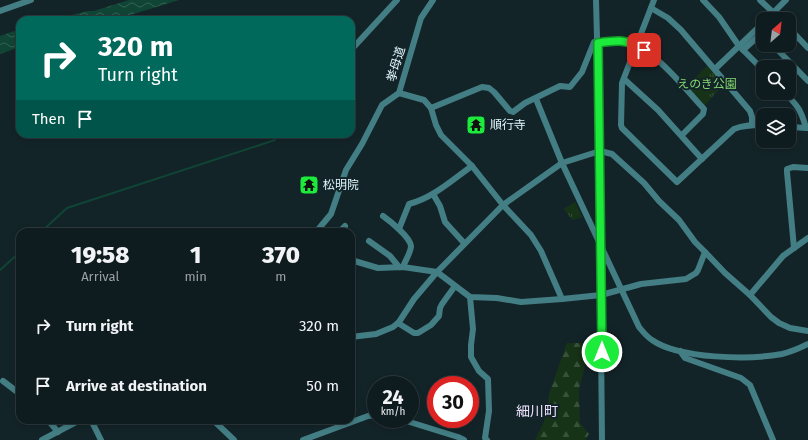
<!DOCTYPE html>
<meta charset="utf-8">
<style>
:root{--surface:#0e1b1f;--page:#1c282c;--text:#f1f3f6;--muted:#9ba1a4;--line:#2e393d}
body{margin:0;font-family:"Fira Sans","Noto Sans JP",sans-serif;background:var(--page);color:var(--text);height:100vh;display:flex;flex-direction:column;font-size:15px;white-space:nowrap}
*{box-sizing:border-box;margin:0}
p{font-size:13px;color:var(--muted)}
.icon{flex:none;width:22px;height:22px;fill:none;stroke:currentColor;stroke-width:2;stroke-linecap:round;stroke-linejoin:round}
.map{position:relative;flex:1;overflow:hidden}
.drawer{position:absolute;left:16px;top:228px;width:339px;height:196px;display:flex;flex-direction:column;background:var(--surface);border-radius:12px;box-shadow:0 2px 6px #0003,0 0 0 1px var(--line)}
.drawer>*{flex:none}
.hud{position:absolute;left:16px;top:16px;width:339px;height:122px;border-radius:12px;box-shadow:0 2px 6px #0003,0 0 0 1px var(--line);background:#00695c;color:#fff;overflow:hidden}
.needle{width:26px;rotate:28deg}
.fabs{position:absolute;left:756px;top:12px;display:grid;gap:8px}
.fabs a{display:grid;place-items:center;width:40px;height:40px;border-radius:8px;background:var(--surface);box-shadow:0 2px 6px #0003,0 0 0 1px var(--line);font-size:20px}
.speed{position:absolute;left:367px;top:376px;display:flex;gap:8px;font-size:20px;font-weight:700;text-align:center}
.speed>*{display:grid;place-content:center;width:52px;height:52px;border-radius:50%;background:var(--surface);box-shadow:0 2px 6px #0003,0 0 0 1px var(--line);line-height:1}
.speed small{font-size:10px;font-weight:400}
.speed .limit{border:6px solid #d22;background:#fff;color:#111}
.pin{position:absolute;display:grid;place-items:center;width:34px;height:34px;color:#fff;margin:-17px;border-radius:8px;box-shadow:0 2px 6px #0006}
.me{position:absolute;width:44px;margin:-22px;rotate:0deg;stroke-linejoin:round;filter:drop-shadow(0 0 3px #0008)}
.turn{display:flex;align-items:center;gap:14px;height:84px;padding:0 16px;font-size:18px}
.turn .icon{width:52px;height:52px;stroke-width:2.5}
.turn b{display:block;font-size:28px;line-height:34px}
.then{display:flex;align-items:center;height:38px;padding:0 16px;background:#0003;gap:8px;font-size:15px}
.eta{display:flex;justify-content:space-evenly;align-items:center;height:68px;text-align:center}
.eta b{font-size:24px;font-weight:800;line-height:28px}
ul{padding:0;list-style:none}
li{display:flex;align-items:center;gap:12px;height:60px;padding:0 16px}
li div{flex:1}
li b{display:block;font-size:15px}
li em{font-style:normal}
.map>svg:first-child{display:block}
.forest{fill:url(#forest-firs)}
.park{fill:url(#park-tufts)}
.water{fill:url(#water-waves)}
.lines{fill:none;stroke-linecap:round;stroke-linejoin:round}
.stream{stroke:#104535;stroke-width:2}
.minor{stroke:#437e84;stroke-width:6}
.route-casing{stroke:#129927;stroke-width:10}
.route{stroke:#1ceb3c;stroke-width:7}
.labels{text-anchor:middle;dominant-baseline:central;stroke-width:4;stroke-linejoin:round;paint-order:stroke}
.street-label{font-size:12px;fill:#dff7fc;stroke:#132429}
.park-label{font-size:12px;fill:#84d770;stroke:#132429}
.poi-label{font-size:12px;fill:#dff7fc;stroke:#132429;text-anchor:start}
.quarter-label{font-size:14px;fill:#ece0fc;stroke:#132429}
</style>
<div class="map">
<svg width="808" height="440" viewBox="0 0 808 440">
<defs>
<pattern id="forest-firs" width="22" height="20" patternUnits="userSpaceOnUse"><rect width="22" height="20" fill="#173317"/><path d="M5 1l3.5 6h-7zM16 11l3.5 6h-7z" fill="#38513a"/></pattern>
<pattern id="park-tufts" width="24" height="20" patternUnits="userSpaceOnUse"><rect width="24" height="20" fill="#173317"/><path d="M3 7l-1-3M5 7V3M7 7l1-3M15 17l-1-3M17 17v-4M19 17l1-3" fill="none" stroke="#38513a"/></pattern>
<pattern id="water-waves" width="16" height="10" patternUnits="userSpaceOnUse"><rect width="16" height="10" fill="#104535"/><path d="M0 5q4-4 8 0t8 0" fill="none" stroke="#326153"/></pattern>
</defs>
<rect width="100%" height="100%" fill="#132429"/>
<polygon class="forest" points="567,343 591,343 579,389 580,423 589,434 585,440 535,440 544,422 550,391"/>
<g class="park">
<polygon points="708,65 725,83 705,105 687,86"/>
<polygon points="575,202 582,217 572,220 564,209"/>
</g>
<g class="water">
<polygon points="129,0 179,0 114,20 51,20 88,11 94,11"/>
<polygon points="20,29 20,47 0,54 0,36"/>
</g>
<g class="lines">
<g class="stream">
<polyline points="41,232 67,208 275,140"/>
<polyline points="0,270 20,252"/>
</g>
<g class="minor">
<polyline points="596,0 600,151 600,243 602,440"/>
<path d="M654 0 622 83 621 125 622 128 677 182 734 129C743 125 753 125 763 125"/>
<polyline points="703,0 719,17 739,46 763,70"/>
<polyline points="760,0 780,19"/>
<polyline points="651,8 668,18 681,30 750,111 752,117 752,125"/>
<polyline points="0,11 31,0"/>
<polyline points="767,19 786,0"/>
<polyline points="789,28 808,48"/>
<polyline points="773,45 808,81"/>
<polyline points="351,50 397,0"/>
<polyline points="743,50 763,32"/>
<polyline points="715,69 763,23"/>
<polyline points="624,79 658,110 702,159"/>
<polyline points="399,93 424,100 431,108 436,125 441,135 472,166 503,205 531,235 541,251 562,299"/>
<path d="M785 93C798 106 801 110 806 128"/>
<path d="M536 99 562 163 639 327C643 332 647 337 652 340 679 359 750 360 782 354 791 352 800 348 808 344"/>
<path d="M431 108 482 87 489 88 494 92 510 111 513 112 525 103 560 86 570 87 582 72 594 42C603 43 613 39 622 41 652 45 684 88 704 109L703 114 682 135"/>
<polyline points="789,127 808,128"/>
<polyline points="433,194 440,206 445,222 464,243"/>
<path d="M383 216C390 221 410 237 411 246 411 252 405 261 403 267"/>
<path d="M399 229 409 204C433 198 452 180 472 166"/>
<polyline points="316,232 331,214 346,170 362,144 382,105 399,93 421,18 433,0"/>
<polyline points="339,232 345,226"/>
<polyline points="369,241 390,256 399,267"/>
<polyline points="794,248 787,172 787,169 793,167 808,168"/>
<polyline points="351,260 378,268 403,267 437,272 470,297 497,298 521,302 562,299 601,295 641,284 686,279 696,273 698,270 705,252 725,273 750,295 771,317 779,323 790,328 808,331"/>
<polyline points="750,295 783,256 808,238"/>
<polyline points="470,297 473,329 471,345 471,357 479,371 488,379 489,411 485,438 487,440"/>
<polyline points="398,323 414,333 418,333 431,325 439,316 440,308 442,304 455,286"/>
<polyline points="351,337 376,334 393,327 399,322 414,299 437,272 503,205 562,163 600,151 612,154 644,183 659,201 679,220 695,242 705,252"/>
<polyline points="680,351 685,358 741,378 750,385 773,440"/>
<polyline points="3,381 20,394"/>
<polyline points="400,419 458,437 464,440"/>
<polyline points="48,420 58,432"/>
<polyline points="91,420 101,440"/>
<polyline points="213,420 234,440"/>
<polyline points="42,440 80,420"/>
<polyline points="303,440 368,416 376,415"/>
</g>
</g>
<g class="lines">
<defs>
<path id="route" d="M602 352C601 249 600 146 598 43 619 40 626 39 644 50"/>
</defs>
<use href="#route" class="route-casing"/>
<use href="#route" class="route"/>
</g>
<defs>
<symbol id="temple-square" viewBox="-11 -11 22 22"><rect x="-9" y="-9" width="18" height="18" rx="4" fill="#1ceb3c" stroke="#132429"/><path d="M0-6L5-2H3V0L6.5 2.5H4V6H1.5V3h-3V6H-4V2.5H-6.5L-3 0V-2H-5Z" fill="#111"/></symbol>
</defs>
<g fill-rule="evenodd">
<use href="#temple-square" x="465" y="114" width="22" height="22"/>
<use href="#temple-square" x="298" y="174" width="22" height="22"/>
</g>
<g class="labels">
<g class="street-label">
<text transform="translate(396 64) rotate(-73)">挙母道</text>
</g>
<g class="park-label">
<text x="707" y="84">えのき公園</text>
</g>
<g class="poi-label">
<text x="490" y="125">順行寺</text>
<text x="323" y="185">松明院</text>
</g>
<g class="quarter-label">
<text x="537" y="411">細川町</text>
</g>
</g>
</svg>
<div class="fabs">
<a><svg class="needle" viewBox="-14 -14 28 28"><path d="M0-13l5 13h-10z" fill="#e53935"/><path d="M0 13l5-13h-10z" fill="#9ba1a4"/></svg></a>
<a><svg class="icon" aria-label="search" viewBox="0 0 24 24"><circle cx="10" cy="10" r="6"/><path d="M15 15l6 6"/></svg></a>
<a><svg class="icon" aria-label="layers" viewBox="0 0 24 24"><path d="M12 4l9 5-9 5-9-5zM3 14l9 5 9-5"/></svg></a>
</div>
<div class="speed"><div>24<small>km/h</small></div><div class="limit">30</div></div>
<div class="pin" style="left:644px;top:50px;background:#d93025"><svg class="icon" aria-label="arrive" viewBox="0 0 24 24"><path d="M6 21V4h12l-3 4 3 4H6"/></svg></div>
<svg class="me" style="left:602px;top:352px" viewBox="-20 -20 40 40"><circle r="17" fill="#1ceb3c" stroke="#fff" stroke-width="3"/><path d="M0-11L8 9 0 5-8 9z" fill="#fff"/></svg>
<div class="hud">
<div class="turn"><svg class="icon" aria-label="right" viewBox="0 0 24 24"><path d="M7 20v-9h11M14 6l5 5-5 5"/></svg><div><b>320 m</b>Turn right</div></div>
<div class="then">Then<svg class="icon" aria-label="arrive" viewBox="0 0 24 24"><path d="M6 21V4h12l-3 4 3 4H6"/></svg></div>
</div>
<section class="drawer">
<div class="eta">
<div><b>19:58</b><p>Arrival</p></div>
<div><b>1</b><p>min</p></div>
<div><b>370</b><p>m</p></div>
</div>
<ul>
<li><svg class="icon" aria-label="right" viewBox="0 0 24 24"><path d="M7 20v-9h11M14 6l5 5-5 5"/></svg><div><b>Turn right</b></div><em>320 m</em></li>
<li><svg class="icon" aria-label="arrive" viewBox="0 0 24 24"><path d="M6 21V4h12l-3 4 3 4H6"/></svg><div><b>Arrive at destination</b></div><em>50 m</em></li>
</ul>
</section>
</div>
